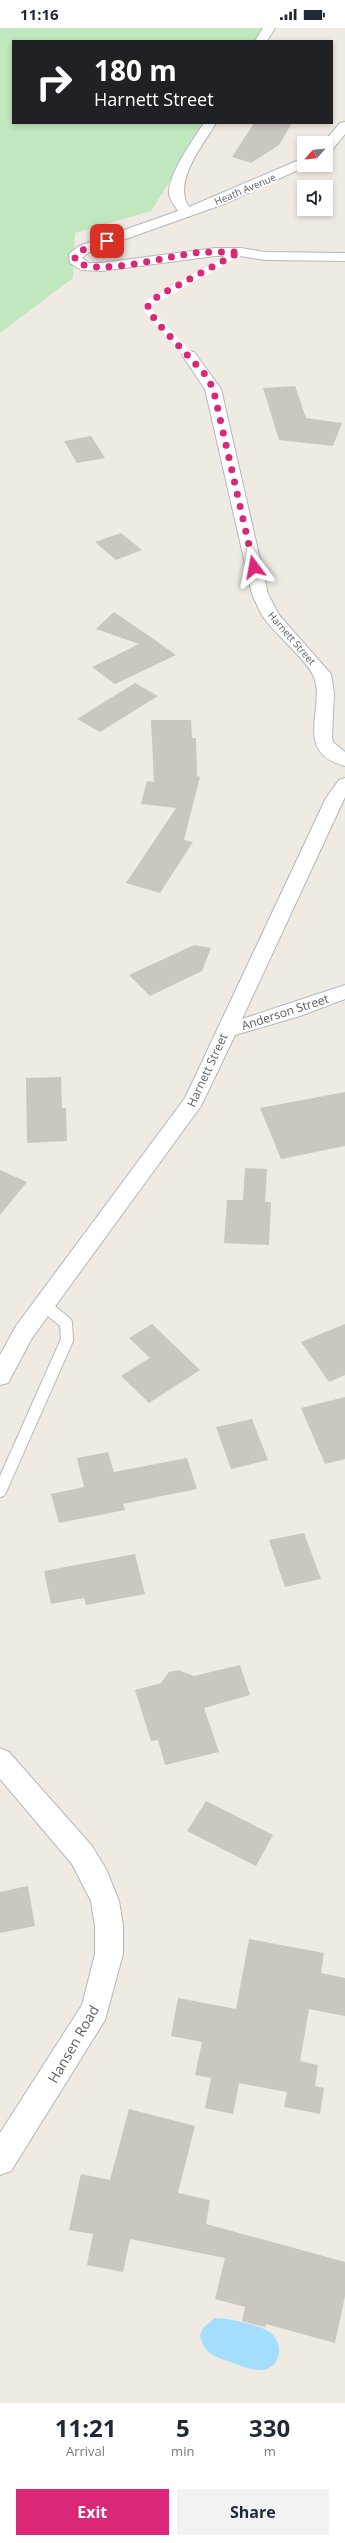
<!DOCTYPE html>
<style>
:root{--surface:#fff;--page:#f2f2f3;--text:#1f2937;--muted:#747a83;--accent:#db2777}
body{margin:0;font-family:"Open Sans",sans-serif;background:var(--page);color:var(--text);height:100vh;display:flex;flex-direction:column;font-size:15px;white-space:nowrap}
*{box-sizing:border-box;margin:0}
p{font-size:13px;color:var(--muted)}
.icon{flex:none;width:22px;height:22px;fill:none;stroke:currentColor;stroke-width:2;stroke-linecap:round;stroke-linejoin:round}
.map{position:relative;height:2375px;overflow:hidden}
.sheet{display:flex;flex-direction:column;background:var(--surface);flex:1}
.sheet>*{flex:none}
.guide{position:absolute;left:12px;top:12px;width:321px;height:84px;border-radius:0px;box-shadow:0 2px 6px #0003;background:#202124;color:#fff;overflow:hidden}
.needle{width:26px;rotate:243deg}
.tools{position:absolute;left:297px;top:108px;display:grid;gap:8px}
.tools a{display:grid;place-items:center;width:36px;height:36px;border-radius:0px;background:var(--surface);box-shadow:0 2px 6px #0003;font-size:20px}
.pin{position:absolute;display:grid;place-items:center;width:34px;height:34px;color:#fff;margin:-17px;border-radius:8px;box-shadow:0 2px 6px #0006}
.me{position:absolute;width:44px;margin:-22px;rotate:347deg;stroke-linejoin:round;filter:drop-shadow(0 0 3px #0008)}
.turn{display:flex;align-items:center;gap:14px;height:84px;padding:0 16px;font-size:18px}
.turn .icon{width:52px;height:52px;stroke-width:2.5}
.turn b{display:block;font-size:28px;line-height:34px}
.eta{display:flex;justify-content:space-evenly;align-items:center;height:68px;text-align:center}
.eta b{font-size:24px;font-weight:700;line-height:28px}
.action{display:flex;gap:8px;margin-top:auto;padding:8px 16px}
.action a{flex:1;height:46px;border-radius:0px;background:var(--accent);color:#fff;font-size:16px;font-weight:700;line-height:46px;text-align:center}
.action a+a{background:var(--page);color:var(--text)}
.status{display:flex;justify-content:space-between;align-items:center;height:28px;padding:0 20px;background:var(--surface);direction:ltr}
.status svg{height:11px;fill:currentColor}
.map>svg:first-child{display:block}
.green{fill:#c1e7be}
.water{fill:#a3deff}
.building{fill:#cac6c0}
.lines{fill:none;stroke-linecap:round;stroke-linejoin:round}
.lane-far1-casing{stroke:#b4b7bb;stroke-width:8}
.lane-casing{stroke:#b4b7bb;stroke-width:14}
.street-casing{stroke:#b4b7bb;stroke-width:2}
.lane-far1{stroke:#fff;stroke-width:8}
.lane{stroke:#fff;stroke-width:12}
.street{fill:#fff;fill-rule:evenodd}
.route{stroke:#db2777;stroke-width:7;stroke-dasharray:0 12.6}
.labels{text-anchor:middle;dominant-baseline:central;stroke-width:3.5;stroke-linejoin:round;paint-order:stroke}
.far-street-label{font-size:10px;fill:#5b6064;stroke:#fff}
.street-label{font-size:12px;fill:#5b6064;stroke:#fff}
.near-street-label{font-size:14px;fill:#5b6064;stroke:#fff}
</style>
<div class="status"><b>11:16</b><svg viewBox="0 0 49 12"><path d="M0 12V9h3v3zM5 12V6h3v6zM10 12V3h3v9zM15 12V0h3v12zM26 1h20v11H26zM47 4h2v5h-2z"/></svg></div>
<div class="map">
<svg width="345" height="2375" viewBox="0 0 345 2375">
<rect width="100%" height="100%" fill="#efebe3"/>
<polygon class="green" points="0,0 267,0 259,13 13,13 13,95 207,95 151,183 75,205 73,250 0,305"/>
<path class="water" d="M215 2290C226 2290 262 2297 271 2305 284 2316 282 2339 262 2342 251 2343 237 2336 227 2333 212 2328 203 2323 200 2307L203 2300Z"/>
<g class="building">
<polygon points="254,95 292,95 279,117 251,135 232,129"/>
<polygon points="295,358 306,390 342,395 333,418 279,412 263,360"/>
<polygon points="91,408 105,430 77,435 64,413"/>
<polygon points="121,505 142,522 116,532 95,514"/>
<polygon points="114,584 152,610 176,627 115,656 92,639 139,616 96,601"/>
<polygon points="135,655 158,668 100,704 77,691"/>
<polygon points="151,692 191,692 192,710 196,710 197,748 200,749 184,812 193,814 160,865 126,855 176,780 141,776 147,753 154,754"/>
<polygon points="194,917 211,920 202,943 150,968 129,947"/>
<polygon points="61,1049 62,1080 66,1080 67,1113 27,1115 26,1050"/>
<polygon points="345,1064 345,1118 281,1131 260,1080"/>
<polygon points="245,1140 267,1141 265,1174 271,1174 269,1217 224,1215 227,1172 243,1172"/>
<polygon points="0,1142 27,1154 0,1187"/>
<polygon points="152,1296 200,1342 149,1375 121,1348 150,1330 129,1310"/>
<polygon points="345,1296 345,1347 329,1354 301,1314"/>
<polygon points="345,1369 345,1431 325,1436 301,1380"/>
<polygon points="252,1391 268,1432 231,1441 216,1399"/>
<polygon points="108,1424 114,1444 187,1430 197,1461 123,1476 125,1482 59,1495 51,1466 84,1459 77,1430"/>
<polygon points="304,1505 321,1551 285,1559 269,1512"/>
<polygon points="135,1526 145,1566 86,1577 84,1570 51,1576 44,1543"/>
<polygon points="240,1637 250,1667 204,1680 219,1724 165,1737 158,1712 151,1713 135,1662 161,1655 169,1644 178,1642 194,1648"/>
<polygon points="206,1773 273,1807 256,1838 187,1803"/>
<polygon points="28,1858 35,1898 0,1905 0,1864"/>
<polygon points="249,1911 324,1925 321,1945 345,1950 345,1988 309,1981 300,2033 318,2037 315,2058 324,2060 320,2086 284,2079 287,2064 239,2055 233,2086 205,2080 211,2050 195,2047 202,2014 171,2008 178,1970 236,1981"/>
<polygon points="129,2081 195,2098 178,2165 210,2172 206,2196 345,2234 345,2268 335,2315 266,2296 265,2299 242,2293 245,2279 215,2271 225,2230 130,2211 123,2244 87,2237 93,2206 69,2202 81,2146 110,2152"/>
</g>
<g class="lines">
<defs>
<polyline id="lane-far1" points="189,327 151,286 148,282 149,275 240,224"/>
<polyline id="lane" points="0,1463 67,1312 66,1295 44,1277"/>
<g id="street">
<polygon points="263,0 275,0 267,13 255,13"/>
<polygon points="345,94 345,106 331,123 326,124 326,115 323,115 340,95"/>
<path d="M204 95H216C203 117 172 154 189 179L299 132 304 131V137H309L224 176 89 224 82 230 89 235H101L215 220H240L265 224 345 225V233L265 232 240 228H215L101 243 81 242 70 235 69 226 79 218 178 183C175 178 170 172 169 166 168 146 193 112 204 95Z"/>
<path d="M189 323 194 324 221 361 268 566 279 587 331 646 334 665 332 709 333 714 345 724V738C292 724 326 681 314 649 309 635 277 607 266 593 260 585 256 575 252 566L205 361 182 327Z"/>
<polygon points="345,750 345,769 242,991 345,957 345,971 300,988 235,1007 201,1078 32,1310 8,1355 0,1357 0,1327 16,1298 185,1070 326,770 339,752"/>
<polygon points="0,1720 9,1724 92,1818 106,1841 119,1873 123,1898 123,1926 105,1992 11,2143 0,2147 0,2105 82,1977 95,1926 95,1898 91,1873 72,1836 0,1751"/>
</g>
</defs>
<use href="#lane-far1" class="lane-far1-casing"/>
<use href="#lane" class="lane-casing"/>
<use href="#street" class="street-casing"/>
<use href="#lane-far1" class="lane-far1"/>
<use href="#lane" class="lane"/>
<use href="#street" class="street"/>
</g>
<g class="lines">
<path class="route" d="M107 213 80 223 75 228V232C91 250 169 228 194 225 209 224 225 224 240 224L158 268 148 278 155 292 204 345 213 360 254 539"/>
</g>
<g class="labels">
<g class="far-street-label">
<text transform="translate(245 161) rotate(-23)">Heath Avenue</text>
<text transform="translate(292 610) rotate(49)">Harnett Street</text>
</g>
<g class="street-label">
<text transform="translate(285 984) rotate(-18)">Anderson Street</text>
<text transform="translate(207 1042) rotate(-65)">Harnett Street</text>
</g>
<g class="near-street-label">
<text transform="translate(73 2016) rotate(-60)">Hansen Road</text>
</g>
</g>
</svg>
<div class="tools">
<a><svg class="needle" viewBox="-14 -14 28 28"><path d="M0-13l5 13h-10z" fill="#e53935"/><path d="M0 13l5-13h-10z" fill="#747a83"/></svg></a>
<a><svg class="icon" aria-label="sound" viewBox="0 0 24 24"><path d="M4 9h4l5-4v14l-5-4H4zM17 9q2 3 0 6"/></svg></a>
</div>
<div class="pin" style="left:107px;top:213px;background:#d93025"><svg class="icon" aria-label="arrive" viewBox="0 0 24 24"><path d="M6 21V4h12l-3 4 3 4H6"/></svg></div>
<svg class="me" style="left:254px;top:539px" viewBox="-20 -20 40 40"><path d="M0-17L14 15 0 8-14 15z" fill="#db2777" stroke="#fff" stroke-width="4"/></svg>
<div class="guide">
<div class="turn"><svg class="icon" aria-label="right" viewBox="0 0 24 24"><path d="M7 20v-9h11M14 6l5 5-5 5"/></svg><div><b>180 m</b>Harnett Street</div></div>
</div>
</div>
<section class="sheet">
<div class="eta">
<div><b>11:21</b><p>Arrival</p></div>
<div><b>5</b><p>min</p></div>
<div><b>330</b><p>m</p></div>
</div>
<div class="action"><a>Exit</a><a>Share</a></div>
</section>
